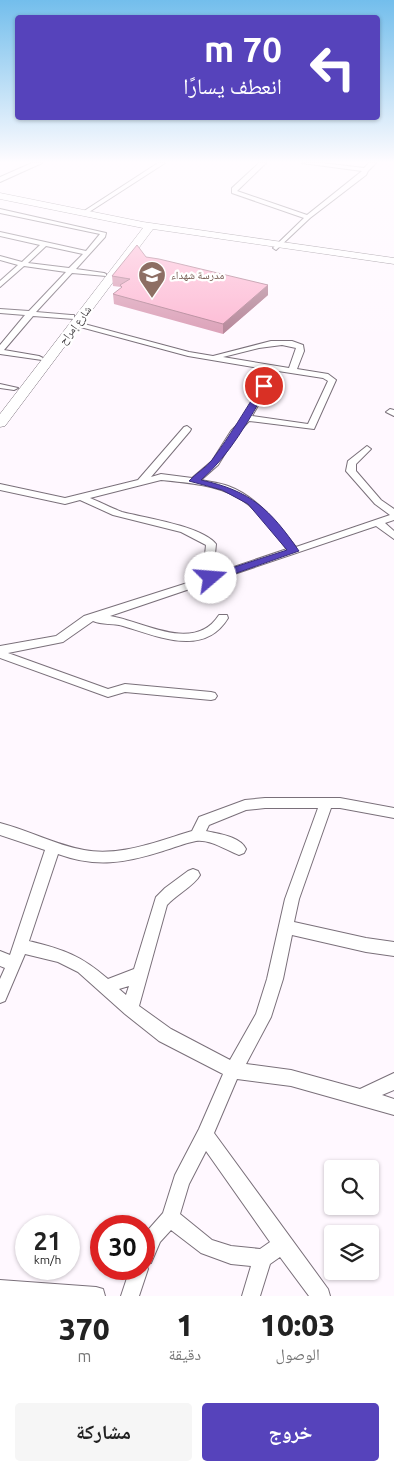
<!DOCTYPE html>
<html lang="ar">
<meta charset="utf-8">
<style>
:root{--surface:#fff;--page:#f6f6f6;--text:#222;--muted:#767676;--accent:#5643bb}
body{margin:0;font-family:Ubuntu,"Noto Naskh Arabic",sans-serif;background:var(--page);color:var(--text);direction:rtl;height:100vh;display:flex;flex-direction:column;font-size:19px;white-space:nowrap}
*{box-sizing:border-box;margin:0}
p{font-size:16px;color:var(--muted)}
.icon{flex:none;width:28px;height:28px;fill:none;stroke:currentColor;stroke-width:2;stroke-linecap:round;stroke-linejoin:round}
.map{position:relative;height:1296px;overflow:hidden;direction:ltr}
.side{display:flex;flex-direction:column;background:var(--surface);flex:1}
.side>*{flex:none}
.hud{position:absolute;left:15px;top:15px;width:365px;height:105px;border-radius:5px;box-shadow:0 1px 4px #0004;direction:rtl;background:#5643bb;color:#fff;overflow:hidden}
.fabs{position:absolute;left:324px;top:1160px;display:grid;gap:10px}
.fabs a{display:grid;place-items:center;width:55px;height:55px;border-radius:5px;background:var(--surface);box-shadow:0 1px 4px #0004;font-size:25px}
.speed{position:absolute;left:15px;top:1215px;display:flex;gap:10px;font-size:25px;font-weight:700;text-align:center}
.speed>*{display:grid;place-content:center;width:65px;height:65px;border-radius:50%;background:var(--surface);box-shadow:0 1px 4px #0004;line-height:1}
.speed small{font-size:12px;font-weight:400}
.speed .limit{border:8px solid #d22;background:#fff;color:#111}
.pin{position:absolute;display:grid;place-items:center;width:42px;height:42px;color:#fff;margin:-21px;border:2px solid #fff;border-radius:50%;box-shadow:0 1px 5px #0007}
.me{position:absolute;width:55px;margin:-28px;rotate:72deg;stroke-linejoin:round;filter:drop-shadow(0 0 4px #0008)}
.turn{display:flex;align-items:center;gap:18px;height:105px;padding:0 15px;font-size:22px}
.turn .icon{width:65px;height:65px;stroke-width:2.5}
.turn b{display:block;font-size:35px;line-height:42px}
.eta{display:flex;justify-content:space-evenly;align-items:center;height:85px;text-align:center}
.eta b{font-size:30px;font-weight:800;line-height:35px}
.primary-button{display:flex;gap:10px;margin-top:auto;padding:10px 15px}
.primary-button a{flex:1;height:58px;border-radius:5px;background:var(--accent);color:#fff;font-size:20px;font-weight:800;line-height:58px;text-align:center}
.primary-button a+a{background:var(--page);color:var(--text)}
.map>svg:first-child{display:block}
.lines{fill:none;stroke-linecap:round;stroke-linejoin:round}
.street-casing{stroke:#7a707a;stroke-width:2}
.secondary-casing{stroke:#7a707a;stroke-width:2}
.primary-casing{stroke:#7a707a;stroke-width:1}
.street{fill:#fff;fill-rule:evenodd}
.secondary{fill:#fff;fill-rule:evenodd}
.primary{fill:#fff;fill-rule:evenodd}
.wall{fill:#da9db5}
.shaded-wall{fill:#b18093}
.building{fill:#fdb7d2;stroke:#b18093}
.route{fill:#5643bb;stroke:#382c7a}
.labels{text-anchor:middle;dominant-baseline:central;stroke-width:4.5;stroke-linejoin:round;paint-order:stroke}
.far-education-label{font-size:11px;fill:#785e54;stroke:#fff;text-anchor:start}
.far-street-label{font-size:11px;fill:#3e3a3e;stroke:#fff}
</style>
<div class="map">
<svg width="394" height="1296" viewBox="0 0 394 1296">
<rect width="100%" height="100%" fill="#fff8ff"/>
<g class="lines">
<defs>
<g id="street">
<polygon points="158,163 165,163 86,214 81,213"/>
<polygon points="259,163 266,163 237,191 307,215 362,171 302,163 322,163 364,168 369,163 376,163 368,171 366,175 310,218 276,250 273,248 274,247 304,218 232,193 232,188"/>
<path d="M0 209 106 233 105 237 76 269 104 273 106 274V276L72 273 36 312 71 315H74V319L33 316 4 350 39 356 43 358 42 360 0 354V345L25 315 0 313V309L29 311 66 272 24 266 0 287V281L18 265 0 260V256L22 262 40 245 0 236V232L86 251 100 234 0 213ZM46 246 83 254 69 268 28 263Z"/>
<path d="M73 321 189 352 213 356 271 341H292L303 345 304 351 297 369 328 374 336 380 314 429 249 421 237 434 218 465 201 480C210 482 220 483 228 486 258 497 276 523 296 547L390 515 375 504 346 471 348 461 367 446 371 449 356 464V471L381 500 394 509V520L385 523 394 531V539L376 526 110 616C143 621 194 654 219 615H227L228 618C204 658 157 636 123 626 113 623 102 625 93 621L63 642 8 653 108 689 125 684 211 692 215 693 217 696 215 699 211 700 125 692 108 697 0 658V646L56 636 84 616 206 577 204 564 206 545 181 532 113 515 80 500 65 504 0 490V484L65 498 138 480 184 427 187 426 191 429 190 431 151 477 161 474 192 478 212 461 231 431 241 421 271 370 188 356 73 325ZM282 345 296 348 289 368 223 357 259 348ZM278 371 323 378 328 381 308 424 252 416ZM161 480C190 483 226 485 249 505 264 518 275 534 287 549L216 573 214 564 216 544C202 526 145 518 122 512 111 508 100 502 90 498Z"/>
<polygon points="0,384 18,388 14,390 0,388"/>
<polygon points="390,409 394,410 394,416 386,412"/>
<path d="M265 798H340L394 808V818L340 808H331L299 899 294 922 366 938 394 942V956L366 952 292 935 283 979 271 1017 246 1064 291 1070 360 1089 394 1073V1090L382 1095 394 1099V1115L291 1086 237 1079 214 1133 328 1289 330 1296H309L280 1257 270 1264 260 1296H242L251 1266 231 1264 201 1253 171 1230 160 1242 151 1263 146 1264 148 1269 139 1296H121L130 1269H144V1237L148 1230 163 1213 175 1175 199 1129 223 1074 159 1041 125 1014 78 972 58 962 25 954 5 1001 0 1003V979L5 968 0 966V951L10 955 45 850 0 835V823C28 830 55 845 84 850 120 857 158 841 192 831L199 817 245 800ZM265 808H318L285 899 267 979 256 1014 230 1060 171 1029 139 1006 167 905C176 895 195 885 200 875L198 871 193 869 188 871 165 888 156 897 134 969 108 979C80 955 65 950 29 941L58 854C96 868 125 863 163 851 173 848 185 843 196 841 210 839 226 850 239 855L244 853 246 849C240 836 218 834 206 831L209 825 246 810ZM129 986 126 995 119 989ZM206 1151 270 1242 260 1249 231 1246 212 1240 180 1214 189 1184Z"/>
<polygon points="0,1280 96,1287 103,1289 105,1296 0,1296"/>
</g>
<polygon id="secondary" points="32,163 42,163 0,182 0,177"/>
<polygon id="primary" points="0,193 143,222 394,258 394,264 153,229 5,426 0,427 0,414 143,228 0,199"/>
</defs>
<use href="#street" class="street-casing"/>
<use href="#secondary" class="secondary-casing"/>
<use href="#primary" class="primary-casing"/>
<use href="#street" class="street"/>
<use href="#secondary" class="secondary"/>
<use href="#primary" class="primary"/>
</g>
<polygon class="wall" points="146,257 268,285 268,295 223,334 114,304 113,294 121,288 121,287 113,286 112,276"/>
<polygon class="shaded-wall" points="268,285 268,295 223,334 223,324"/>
<polygon class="building" points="137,245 146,257 159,259 268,285 223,324 113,294 122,287 120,285 130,279 112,276"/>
<linearGradient id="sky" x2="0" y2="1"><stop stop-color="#73beec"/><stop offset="0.47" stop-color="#fffcff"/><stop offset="1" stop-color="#fffcff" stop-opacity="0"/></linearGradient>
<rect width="394" height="345" fill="url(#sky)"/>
<path class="route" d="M261 385 268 386C250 419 229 456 201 480 251 491 270 509 299 551L211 582 207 581V576L287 550 248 504 222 490 189 481C196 473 206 468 212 460 230 436 245 410 261 385Z"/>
<defs>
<symbol id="school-pin" viewBox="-11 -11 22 30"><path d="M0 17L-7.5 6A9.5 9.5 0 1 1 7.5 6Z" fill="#8d6e63" stroke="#fff"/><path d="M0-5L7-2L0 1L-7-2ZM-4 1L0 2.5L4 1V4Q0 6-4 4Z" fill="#fff"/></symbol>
</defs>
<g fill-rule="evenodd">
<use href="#school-pin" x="136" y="259" width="32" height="43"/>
</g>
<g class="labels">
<g class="far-education-label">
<text x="171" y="275">مدرسة شهداء</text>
</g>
<g class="far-street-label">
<text transform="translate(75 325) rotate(-53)">شارع إمراح</text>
</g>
</g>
</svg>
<div class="fabs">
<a><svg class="icon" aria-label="search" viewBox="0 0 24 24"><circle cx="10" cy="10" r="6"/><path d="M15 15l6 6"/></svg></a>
<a><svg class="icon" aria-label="layers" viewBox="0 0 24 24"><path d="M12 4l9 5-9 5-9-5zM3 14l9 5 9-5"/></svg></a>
</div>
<div class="speed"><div>21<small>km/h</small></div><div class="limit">30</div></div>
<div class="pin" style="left:264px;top:386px;background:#d93025"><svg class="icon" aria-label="arrive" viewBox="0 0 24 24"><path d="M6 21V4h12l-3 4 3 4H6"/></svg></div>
<svg class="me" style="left:211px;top:578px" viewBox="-20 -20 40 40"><circle r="19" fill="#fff"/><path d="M0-13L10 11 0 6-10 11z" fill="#5643bb"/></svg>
<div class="hud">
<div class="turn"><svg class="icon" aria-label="left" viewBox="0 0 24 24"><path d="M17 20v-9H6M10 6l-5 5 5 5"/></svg><div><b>70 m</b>انعطف يسارًا</div></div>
</div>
</div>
<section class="side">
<div class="eta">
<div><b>10:03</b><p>الوصول</p></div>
<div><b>1</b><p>دقيقة</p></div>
<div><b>370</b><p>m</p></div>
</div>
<div class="primary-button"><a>خروج</a><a>مشاركة</a></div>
</section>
